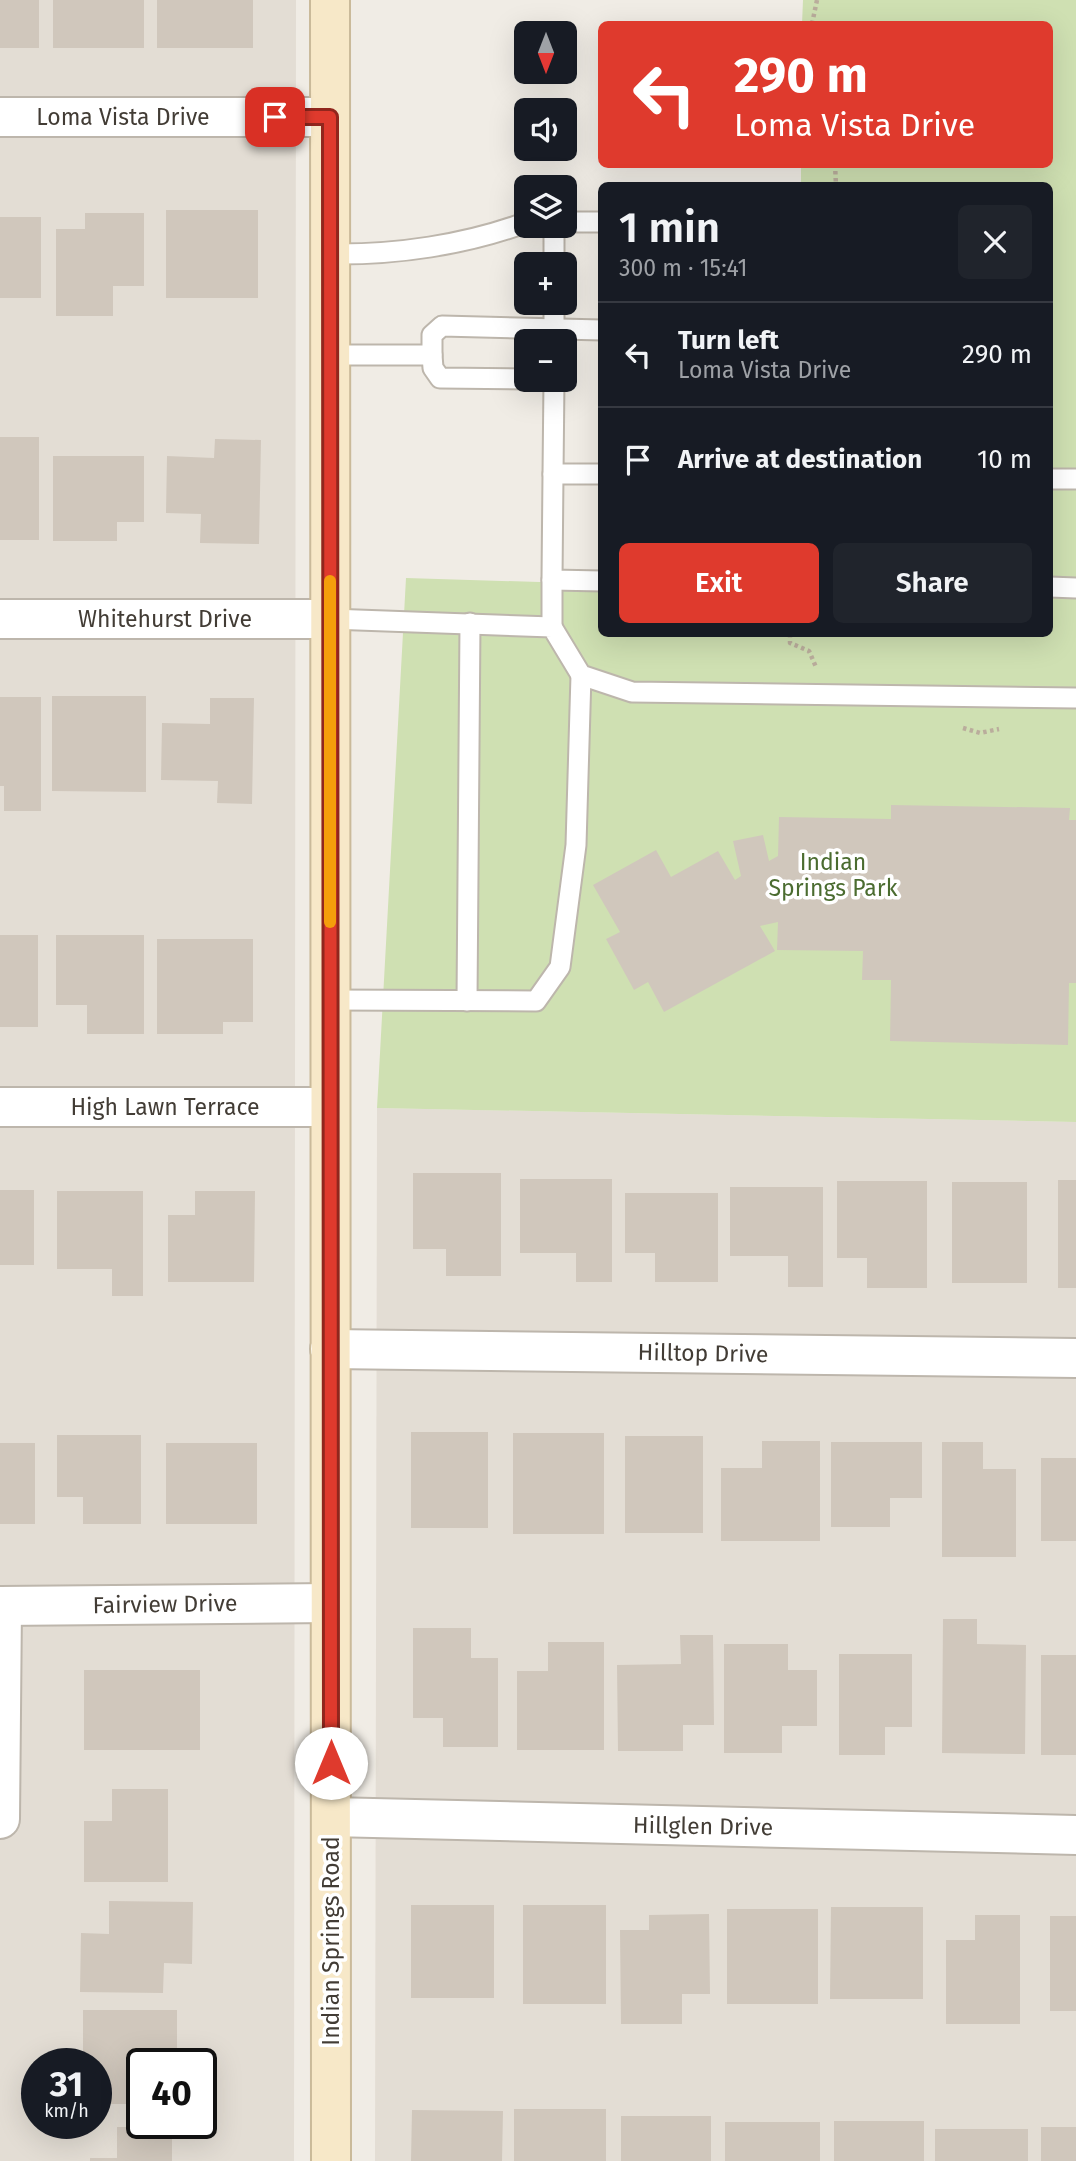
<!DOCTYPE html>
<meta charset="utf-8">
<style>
:root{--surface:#171b24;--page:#20242c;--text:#f1f3f6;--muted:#9ea1a6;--line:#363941;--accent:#df3a2d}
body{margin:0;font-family:"Fira Sans",sans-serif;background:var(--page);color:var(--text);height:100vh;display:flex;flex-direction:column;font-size:26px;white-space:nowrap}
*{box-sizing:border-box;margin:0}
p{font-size:23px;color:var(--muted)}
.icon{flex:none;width:38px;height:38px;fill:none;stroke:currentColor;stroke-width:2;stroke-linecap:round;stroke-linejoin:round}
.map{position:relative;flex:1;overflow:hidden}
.drawer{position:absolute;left:598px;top:182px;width:455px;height:455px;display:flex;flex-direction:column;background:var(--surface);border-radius:10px;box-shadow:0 7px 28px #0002}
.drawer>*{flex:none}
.top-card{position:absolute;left:598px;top:21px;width:455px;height:147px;border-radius:10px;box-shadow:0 7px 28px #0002;background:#df3a2d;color:#fff;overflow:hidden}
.needle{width:46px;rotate:180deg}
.tools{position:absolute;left:514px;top:21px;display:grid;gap:14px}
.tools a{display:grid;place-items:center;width:63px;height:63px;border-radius:10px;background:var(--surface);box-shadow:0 7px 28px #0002;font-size:35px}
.speed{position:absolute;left:21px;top:2048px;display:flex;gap:14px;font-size:35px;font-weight:700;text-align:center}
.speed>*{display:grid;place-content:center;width:91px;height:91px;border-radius:50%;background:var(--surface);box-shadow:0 7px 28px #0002;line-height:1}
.speed small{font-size:18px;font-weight:400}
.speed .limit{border:4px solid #111;border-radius:10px;background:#fff;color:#111}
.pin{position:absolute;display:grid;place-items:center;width:60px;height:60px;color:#fff;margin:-30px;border-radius:14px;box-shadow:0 4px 10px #0006}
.me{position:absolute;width:77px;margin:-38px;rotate:0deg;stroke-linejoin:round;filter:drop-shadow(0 0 5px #0008)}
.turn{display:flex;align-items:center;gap:24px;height:147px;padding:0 21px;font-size:32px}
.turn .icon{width:91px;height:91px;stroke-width:2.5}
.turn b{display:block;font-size:49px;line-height:60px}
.round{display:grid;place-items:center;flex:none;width:74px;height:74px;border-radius:10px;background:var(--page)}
.head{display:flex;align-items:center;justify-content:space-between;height:119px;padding:0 21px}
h1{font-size:42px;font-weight:600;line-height:52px}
.button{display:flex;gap:14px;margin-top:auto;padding:14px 21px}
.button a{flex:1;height:80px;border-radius:10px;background:var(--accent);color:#fff;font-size:28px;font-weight:600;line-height:80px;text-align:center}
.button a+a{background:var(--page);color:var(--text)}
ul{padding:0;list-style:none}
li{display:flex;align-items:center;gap:21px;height:105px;padding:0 21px;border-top:2px solid var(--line)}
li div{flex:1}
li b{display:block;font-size:26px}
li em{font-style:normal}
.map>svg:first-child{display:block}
.residential{fill:#e3ddd4;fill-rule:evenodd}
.green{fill:#cfe0b2}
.building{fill:#d0c7bc}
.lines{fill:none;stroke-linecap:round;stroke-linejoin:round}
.lane-casing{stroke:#bdb6ac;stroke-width:23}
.street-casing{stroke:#bdb6ac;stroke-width:42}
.secondary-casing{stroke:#caba9a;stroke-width:42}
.path{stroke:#baad9c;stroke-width:4.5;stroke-dasharray:3.5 3.5;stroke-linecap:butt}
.lane{stroke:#fff;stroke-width:19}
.street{stroke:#fff;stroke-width:38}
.secondary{stroke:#f7e8c8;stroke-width:38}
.route-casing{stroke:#91261d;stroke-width:18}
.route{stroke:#df3a2d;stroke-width:12}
.slow{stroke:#f59e0b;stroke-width:12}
.labels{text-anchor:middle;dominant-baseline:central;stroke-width:7;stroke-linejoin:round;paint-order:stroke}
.street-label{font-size:23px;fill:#423c35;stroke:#fff}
.park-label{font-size:23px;fill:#4b6c30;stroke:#fff}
</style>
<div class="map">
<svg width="1076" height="2161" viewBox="0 0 1076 2161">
<rect width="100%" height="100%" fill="#f0ece5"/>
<g class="residential">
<path d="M0 0H296L294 2161H0ZM37 2063H96V2123H37ZM142 2063H201V2123H142Z"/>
<polygon points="377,1108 1076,1122 1076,2161 375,2161"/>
</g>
<polygon class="green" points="803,0 1076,0 1076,1122 377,1108 406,578 602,584 602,634 1050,634 1050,186 801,185 801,165 1050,164 1050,24 802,24"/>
<g class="building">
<rect x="0" y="0" width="39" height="48"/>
<rect x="53" y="0" width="91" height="48"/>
<rect x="157" y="0" width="96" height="48"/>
<rect x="166" y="210" width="92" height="88"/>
<polygon points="85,213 144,213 144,286 113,286 113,316 56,316 56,229 85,229"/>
<rect x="0" y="217" width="41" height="81"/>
<rect x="0" y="437" width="39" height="103"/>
<polygon points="215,439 261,440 259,544 200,543 201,514 166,513 167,456 214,458"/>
<polygon points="53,456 144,456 144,522 117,522 117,541 53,541"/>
<polygon points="52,696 146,696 146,792 52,791"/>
<polygon points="0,697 41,697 41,811 4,811 4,786 0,786"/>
<polygon points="210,698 254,698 252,804 217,803 218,781 161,780 162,723 210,724"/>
<polygon points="891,805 1070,808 1069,820 1076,820 1076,983 1069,983 1068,1045 890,1041 891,980 862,980 863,951 777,950 778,922 760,926 775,951 664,1012 648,982 634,990 606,939 620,932 593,885 656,850 671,877 718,851 735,880 741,876 733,841 763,835 769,861 778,856 779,817 891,819"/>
<rect x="0" y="935" width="38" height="92"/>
<polygon points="56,935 144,935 144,1034 87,1034 87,1005 56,1005"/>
<polygon points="157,939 253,939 253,1022 223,1022 223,1034 157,1034"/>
<polygon points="413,1173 501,1173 501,1276 446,1276 446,1249 413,1249"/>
<polygon points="520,1179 612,1179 612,1282 576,1282 576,1253 520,1253"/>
<rect x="1058" y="1180" width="18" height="108"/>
<polygon points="837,1181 927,1181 927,1288 867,1288 867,1258 837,1258"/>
<rect x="952" y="1182" width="75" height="101"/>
<polygon points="730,1187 823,1187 823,1287 788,1287 788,1256 730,1256"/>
<rect x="0" y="1190" width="34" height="75"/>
<polygon points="57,1191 143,1191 143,1296 112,1296 112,1269 57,1269"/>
<polygon points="195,1191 255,1191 254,1282 168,1282 168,1215 195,1215"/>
<polygon points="625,1193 718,1193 718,1282 655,1282 655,1253 625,1253"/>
<rect x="411" y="1432" width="77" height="96"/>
<rect x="513" y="1433" width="91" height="101"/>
<polygon points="57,1435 141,1435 141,1524 83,1524 83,1497 57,1497"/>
<rect x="625" y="1436" width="78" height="97"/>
<polygon points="762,1441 820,1441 820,1541 721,1541 721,1468 762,1468"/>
<polygon points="831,1442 922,1442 922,1498 890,1498 890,1527 831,1527"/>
<polygon points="942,1442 983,1442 983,1469 1016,1469 1016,1557 942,1557"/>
<rect x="0" y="1443" width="35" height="81"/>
<rect x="166" y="1443" width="91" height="81"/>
<rect x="1041" y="1458" width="35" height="83"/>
<polygon points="943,1619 977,1619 977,1644 1026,1645 1025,1754 942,1753"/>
<polygon points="413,1628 471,1628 471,1658 498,1658 498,1747 443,1747 443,1718 413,1718"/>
<polygon points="680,1635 713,1635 714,1725 683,1725 683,1751 618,1751 617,1665 681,1664"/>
<polygon points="548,1642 604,1642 604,1750 517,1750 517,1671 548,1671"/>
<polygon points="724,1644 788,1644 788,1670 817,1670 817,1726 782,1726 782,1753 724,1753"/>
<polygon points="839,1654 912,1654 912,1727 885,1727 885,1755 839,1755"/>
<rect x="1041" y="1655" width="35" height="100"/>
<rect x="84" y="1670" width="116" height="80"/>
<polygon points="112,1789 168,1789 168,1882 84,1882 84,1821 112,1821"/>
<polygon points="109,1901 193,1902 192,1964 164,1963 163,1993 80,1992 81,1933 109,1934"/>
<rect x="411" y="1905" width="83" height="93"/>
<rect x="523" y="1905" width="83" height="99"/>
<polygon points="831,1907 923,1907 923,1999 830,1999"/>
<rect x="727" y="1909" width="91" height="95"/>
<polygon points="709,1914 710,1994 682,1994 682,2024 621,2024 620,1930 649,1930 649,1915"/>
<polygon points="975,1915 1020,1915 1020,2024 946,2024 946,1940 975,1940"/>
<rect x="1050" y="1916" width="26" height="95"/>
<polygon points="83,2010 177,2010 177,2063 142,2063 142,2104 96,2104 96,2063 83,2063"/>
<rect x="514" y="2109" width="92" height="52"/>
<polygon points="412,2110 503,2111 502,2161 411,2161"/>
<rect x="621" y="2116" width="90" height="45"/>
<rect x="834" y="2121" width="90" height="40"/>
<rect x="725" y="2122" width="95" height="39"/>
<polygon points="117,2127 172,2127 172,2161 90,2161 90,2158 117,2158"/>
<rect x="1041" y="2127" width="35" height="34"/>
<rect x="935" y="2129" width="93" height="32"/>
</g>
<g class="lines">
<defs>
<g id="lane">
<polyline points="565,222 602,222"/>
<polyline points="554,226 554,264"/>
<path d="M330 254C395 255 466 245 527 222"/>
<polyline points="554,340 554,303"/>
<polyline points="330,355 432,355 432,335 442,326 602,330"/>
<polyline points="432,355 433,368 440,378 527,379"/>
<polyline points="554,380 553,474 602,474"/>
<polyline points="553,474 552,580 602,581"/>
<polyline points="1050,479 1076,479"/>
<polyline points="1050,587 1076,588"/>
<polyline points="330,619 552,627 581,675 632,692 1076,698"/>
<polyline points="552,627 552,580"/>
<polyline points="330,1000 536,1001 560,967 576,845 581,675"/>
<polyline points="467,1001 470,623"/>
</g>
<g id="street">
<polyline points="0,117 330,117"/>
<polyline points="0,619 330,619"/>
<polyline points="0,1107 330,1107"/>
<polyline points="330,1349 1076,1358"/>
<polyline points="0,1606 330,1603"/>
<polyline points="331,1817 1076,1835"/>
<polyline points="0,1819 2,1606"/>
</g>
<polyline id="secondary" points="330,0 331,2161"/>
</defs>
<use href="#lane" class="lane-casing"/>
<use href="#street" class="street-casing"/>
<use href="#secondary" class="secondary-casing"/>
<g class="path">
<polyline points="812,24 817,0"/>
<polyline points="835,164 836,186"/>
<polyline points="790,634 790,643 809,651 816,667"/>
<polyline points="963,728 980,733 999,729"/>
</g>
<use href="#lane" class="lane"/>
<use href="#street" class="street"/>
<use href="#secondary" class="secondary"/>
</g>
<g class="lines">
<defs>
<polyline id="route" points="275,117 330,117 331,1763"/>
</defs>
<use href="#route" class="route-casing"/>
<use href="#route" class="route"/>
<polyline class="slow" points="330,581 330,922"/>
</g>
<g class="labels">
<g class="street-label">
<text x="123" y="117">Loma Vista Drive</text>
<text x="165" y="619">Whitehurst Drive</text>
<text x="165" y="1107">High Lawn Terrace</text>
<text transform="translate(703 1353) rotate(1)">Hilltop Drive</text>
<text transform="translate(165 1604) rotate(-1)">Fairview Drive</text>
<text transform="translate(703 1826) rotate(1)">Hillglen Drive</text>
<text transform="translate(331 1941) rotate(-90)">Indian Springs Road</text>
</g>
<g class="park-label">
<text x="833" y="862">Indian<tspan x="833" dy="26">Springs Park</tspan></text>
</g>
</g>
</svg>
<div class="tools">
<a><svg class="needle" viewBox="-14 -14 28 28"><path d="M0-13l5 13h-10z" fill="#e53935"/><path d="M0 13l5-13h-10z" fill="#9ea1a6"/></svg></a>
<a><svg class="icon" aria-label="sound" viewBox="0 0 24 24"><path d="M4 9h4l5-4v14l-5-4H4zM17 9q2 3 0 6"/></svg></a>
<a><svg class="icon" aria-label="layers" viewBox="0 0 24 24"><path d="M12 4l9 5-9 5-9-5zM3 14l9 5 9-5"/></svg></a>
<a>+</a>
<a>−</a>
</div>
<div class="speed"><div>31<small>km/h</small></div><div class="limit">40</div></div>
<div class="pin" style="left:275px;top:117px;background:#d93025"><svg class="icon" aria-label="arrive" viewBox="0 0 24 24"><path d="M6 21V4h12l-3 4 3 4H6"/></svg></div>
<svg class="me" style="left:331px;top:1763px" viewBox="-20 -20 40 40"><circle r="19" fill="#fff"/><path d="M0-13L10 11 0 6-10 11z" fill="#df3a2d"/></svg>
<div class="top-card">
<div class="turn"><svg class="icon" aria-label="left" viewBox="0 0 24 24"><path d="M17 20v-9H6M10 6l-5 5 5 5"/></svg><div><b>290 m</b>Loma Vista Drive</div></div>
</div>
<section class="drawer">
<div class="head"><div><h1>1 min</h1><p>300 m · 15:41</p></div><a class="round"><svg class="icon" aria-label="close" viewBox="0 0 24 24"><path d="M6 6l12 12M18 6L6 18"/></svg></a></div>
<ul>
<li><svg class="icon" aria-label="left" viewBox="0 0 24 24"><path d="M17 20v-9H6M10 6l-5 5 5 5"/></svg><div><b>Turn left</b><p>Loma Vista Drive</p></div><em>290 m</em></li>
<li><svg class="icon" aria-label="arrive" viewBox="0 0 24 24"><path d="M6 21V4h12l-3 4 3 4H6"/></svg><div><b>Arrive at destination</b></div><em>10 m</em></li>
</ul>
<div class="button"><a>Exit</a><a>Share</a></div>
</section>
</div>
